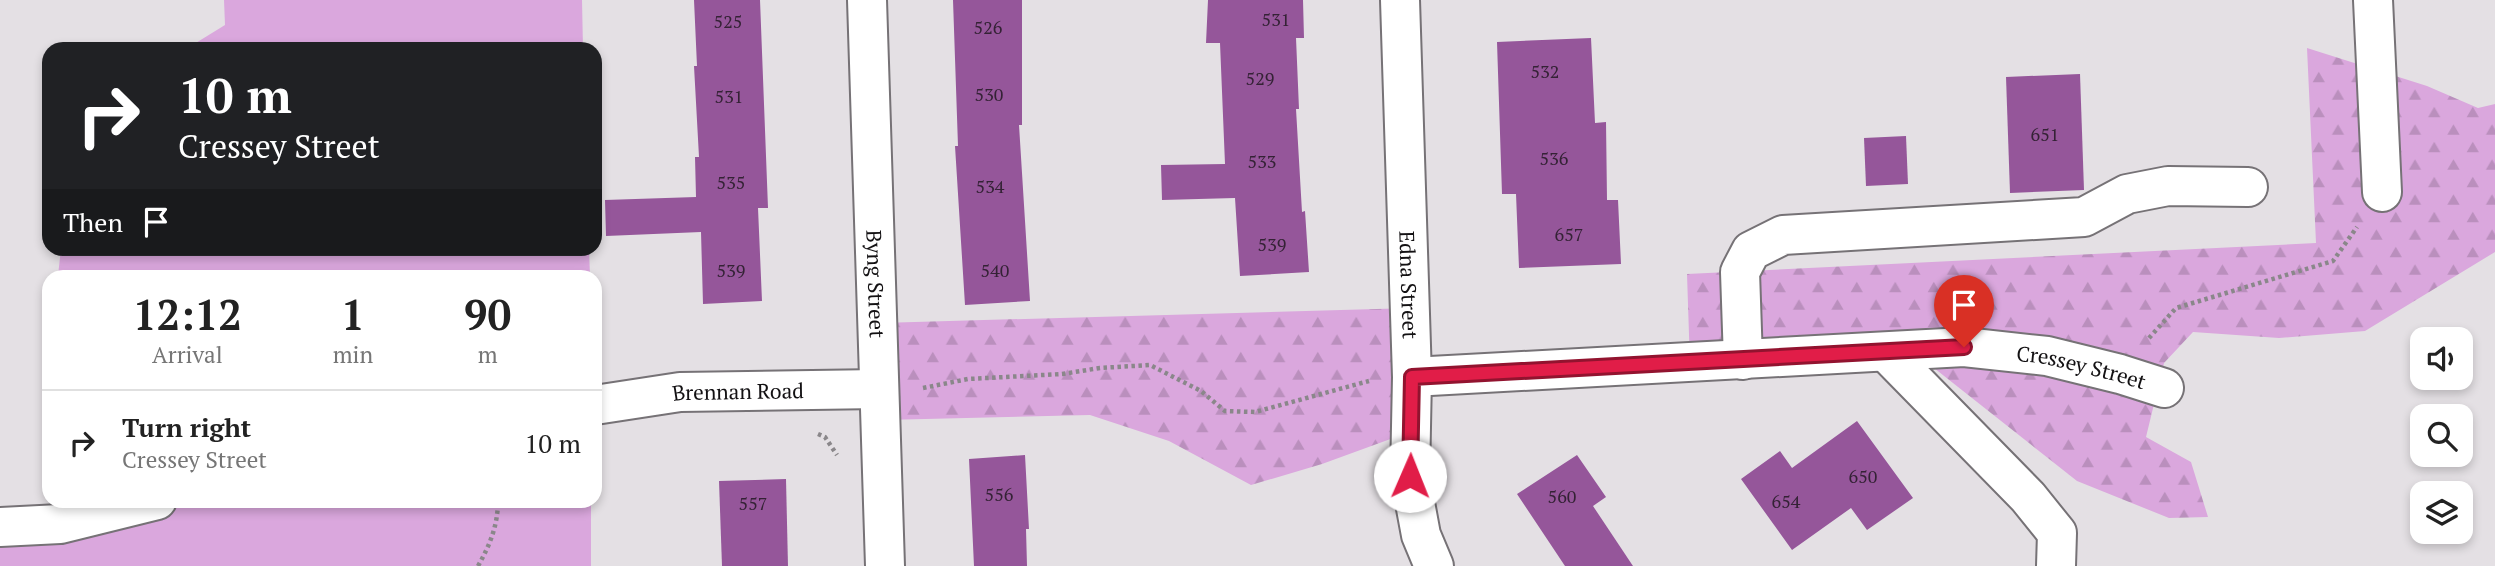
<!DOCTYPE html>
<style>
:root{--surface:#fff;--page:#f6f6f6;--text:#222;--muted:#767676;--line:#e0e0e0}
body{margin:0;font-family:"PT Serif",serif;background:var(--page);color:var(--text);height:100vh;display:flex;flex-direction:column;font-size:26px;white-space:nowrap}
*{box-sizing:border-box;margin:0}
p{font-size:23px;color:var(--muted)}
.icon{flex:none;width:38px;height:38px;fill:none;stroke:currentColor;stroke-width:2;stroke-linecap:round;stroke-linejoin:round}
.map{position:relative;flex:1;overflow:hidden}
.sheet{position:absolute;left:42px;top:270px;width:560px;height:238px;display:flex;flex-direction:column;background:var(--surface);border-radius:21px;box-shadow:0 4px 10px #0003}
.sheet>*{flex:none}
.hud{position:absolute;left:42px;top:42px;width:560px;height:214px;border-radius:21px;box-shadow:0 4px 10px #0003;background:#202124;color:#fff;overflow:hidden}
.buttons{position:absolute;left:2410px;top:327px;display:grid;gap:14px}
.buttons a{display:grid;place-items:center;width:63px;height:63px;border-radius:14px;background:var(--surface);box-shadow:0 4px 10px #0003;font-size:35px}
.pin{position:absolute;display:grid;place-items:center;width:60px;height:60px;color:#fff;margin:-72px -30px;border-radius:50% 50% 50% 0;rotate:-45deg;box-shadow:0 0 7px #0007}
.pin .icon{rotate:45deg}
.me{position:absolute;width:77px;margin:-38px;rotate:1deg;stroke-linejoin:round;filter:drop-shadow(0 0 5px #0008)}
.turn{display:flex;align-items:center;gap:24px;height:147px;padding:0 21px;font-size:32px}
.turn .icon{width:91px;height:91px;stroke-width:2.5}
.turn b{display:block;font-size:49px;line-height:60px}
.then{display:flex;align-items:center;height:66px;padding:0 21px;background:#0003;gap:14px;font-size:26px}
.eta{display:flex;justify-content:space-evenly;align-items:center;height:119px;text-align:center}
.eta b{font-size:42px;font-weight:600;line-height:49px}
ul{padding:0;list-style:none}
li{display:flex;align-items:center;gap:21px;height:105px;padding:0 21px;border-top:2px solid var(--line)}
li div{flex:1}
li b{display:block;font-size:26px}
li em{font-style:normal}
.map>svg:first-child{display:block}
.green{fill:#daa7dd}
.forest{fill:url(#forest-firs)}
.building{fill:#95569a}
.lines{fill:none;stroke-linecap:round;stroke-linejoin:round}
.minor-casing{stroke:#767276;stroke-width:42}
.path{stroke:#8a878a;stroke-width:4.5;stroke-dasharray:3.5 3.5;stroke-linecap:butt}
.minor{stroke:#fff;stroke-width:38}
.route-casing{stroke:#92132f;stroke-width:18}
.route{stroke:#e11d48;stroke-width:12}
.labels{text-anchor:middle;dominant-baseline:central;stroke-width:7;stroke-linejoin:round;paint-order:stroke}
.number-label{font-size:18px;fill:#342235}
.street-label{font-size:21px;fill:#131113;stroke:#f1edf1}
</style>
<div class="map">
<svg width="2495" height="566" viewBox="0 0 2495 566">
<defs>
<pattern id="forest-firs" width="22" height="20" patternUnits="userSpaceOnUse" patternTransform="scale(1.75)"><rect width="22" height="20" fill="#daa7dd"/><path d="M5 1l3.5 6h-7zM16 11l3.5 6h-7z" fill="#ba8fbd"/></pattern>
</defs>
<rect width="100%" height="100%" fill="#e4e0e4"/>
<g class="green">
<polygon points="224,0 582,0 583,49 186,49 225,25"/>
<polygon points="61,248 589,249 590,276 58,276"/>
<polygon points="57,500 591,501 591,566 0,566 0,524 59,520"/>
</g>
<g class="forest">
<polygon points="2307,48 2427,86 2478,108 2495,104 2495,252 2365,331 2279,338 2193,332 2164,363 2146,437 2191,462 2208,517 2169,518 2077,481 1915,353 1690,365 1687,274 2316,243"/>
<polygon points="1412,308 1396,437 1322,464 1251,485 1169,441 1090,415 884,420 880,323"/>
</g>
<g class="building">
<polygon points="694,0 760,0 768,208 758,208 762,301 703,304 701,232 606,236 605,200 696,197 695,157 699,157 694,66 697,66"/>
<polygon points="953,0 1022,0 1022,125 1019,125 1030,301 965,305 955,146 958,146"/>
<polygon points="1208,0 1303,0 1304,38 1296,38 1299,109 1296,109 1302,212 1305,211 1309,272 1240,276 1235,198 1162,200 1161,165 1225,164 1220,43 1206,43"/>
<polygon points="1591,38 1595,123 1606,122 1607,200 1618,200 1621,264 1519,268 1516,194 1502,194 1497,42"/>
<polygon points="2080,74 2084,190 2010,193 2006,77"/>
<polygon points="1906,136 1908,184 1866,186 1864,138"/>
<polygon points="1857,421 1913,498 1867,530 1851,508 1792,550 1741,479 1780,451 1792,468"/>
<polygon points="1025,455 1029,529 1026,529 1027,566 974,566 969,459"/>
<polygon points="1577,455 1606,497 1593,506 1633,566 1565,566 1517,494"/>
<polygon points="786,479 788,566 722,566 719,481"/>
</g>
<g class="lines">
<defs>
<g id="minor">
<path id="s1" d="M867 0 885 566"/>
<path id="s2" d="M1400 0 1412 377 1410 476 1421 535 1434 566"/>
<polyline points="2373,0 2382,192"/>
<polyline points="1886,352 2028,497 2057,533 2056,566"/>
<polyline points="1743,360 1740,272 1751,251 1783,235 2084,217 2127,194 2168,186 2248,187"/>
<path id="s3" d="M1412 377 1964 347 2047 356 2120 374 2164 388"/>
<path id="s4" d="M595 405 680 392 879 389"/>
<polyline points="0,527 60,524 157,500"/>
</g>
</defs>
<use href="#minor" class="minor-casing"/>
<g class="path">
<polyline points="2149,338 2176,308 2333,261 2357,227"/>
<polyline points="923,388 968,379 1062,374 1100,368 1150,365 1201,391 1225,411 1255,412 1369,381"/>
<polyline points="818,434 825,437 837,455"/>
<path d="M478 566C490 545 498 525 498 500"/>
</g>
<use href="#minor" class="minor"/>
</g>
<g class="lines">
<defs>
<polyline id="route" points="1410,476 1412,377 1964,347"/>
</defs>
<use href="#route" class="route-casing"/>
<use href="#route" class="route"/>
</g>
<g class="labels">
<g class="number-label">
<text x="1276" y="19">531</text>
<text x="728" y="21">525</text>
<text x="988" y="27">526</text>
<text x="1545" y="71">532</text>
<text x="1260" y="78">529</text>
<text x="989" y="94">530</text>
<text x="729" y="96">531</text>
<text x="2045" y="134">651</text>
<text x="1554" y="158">536</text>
<text x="1262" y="161">533</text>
<text x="731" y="182">535</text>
<text x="990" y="186">534</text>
<text x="1569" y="234">657</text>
<text x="1272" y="244">539</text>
<text x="731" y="270">539</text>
<text x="995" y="270">540</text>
<text x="1863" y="476">650</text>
<text x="999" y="494">556</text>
<text x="1562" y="496">560</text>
<text x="1786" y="501">654</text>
<text x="753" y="503">557</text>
</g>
<g class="street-label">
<text stroke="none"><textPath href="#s1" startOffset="284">Byng Street</textPath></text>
<text stroke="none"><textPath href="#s2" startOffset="285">Edna Street</textPath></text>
<text stroke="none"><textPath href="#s3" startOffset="672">Cressey Street</textPath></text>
<text stroke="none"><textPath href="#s4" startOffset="144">Brennan Road</textPath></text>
</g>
</g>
</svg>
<div class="buttons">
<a><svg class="icon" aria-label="sound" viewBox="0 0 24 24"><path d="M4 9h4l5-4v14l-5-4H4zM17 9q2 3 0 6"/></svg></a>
<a><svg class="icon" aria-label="search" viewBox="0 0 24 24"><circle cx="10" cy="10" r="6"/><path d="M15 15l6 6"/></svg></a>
<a><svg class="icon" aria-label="layers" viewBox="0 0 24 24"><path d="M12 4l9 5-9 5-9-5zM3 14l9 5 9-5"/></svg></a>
</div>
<div class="pin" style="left:1964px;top:347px;background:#d93025"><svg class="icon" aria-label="arrive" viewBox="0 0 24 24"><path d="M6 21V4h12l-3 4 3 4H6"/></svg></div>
<svg class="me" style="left:1410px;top:476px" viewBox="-20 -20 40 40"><circle r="19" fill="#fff"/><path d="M0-13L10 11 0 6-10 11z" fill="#e11d48"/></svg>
<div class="hud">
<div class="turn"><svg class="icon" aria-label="right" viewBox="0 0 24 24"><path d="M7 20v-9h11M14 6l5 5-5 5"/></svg><div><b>10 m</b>Cressey Street</div></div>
<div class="then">Then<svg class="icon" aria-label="arrive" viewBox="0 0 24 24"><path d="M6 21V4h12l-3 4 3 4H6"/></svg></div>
</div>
<section class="sheet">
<div class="eta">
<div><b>12:12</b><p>Arrival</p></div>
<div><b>1</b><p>min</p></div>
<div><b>90</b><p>m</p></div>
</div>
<ul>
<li><svg class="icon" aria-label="right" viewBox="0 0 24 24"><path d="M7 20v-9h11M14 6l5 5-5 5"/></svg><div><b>Turn right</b><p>Cressey Street</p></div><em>10 m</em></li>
</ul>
</section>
</div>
